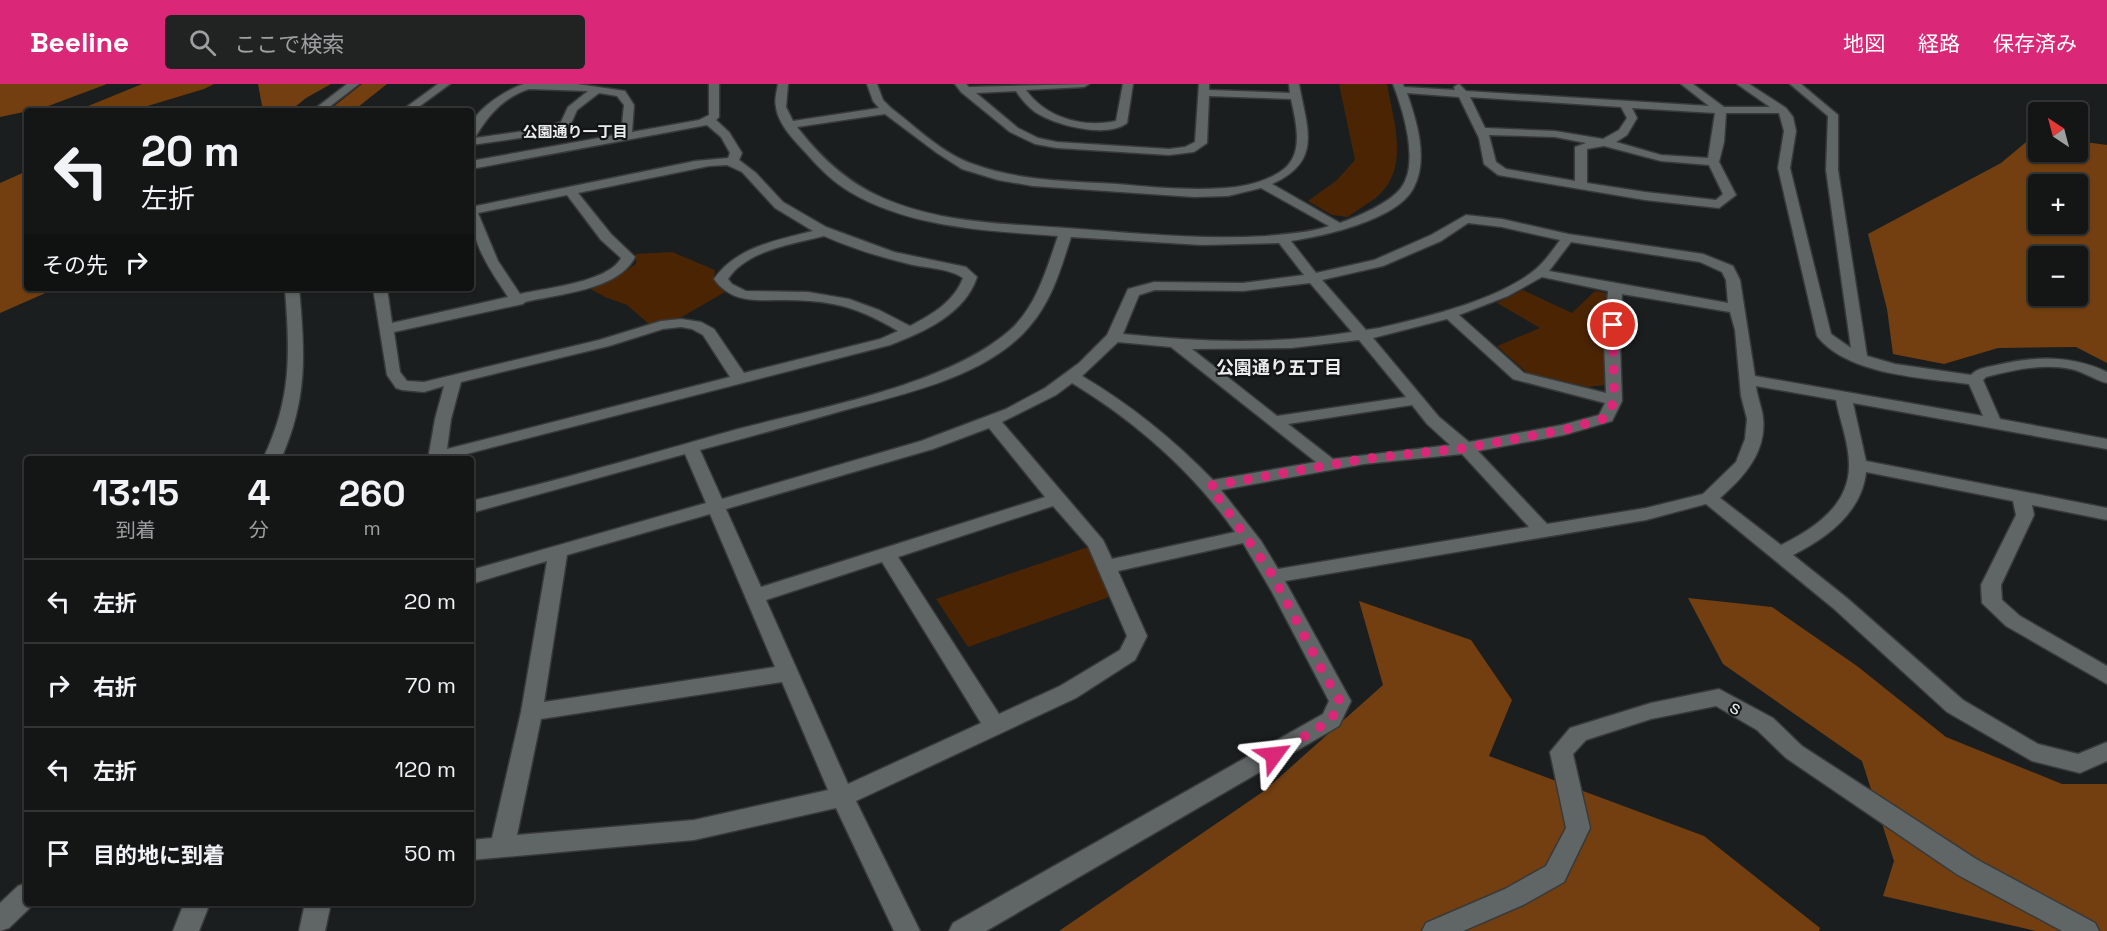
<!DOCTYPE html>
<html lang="ja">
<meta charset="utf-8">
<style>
:root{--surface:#141616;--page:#212323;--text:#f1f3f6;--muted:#9d9fa1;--line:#333535;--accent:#db2777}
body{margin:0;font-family:"Space Grotesk","Noto Sans JP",sans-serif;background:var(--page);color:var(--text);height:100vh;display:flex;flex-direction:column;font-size:22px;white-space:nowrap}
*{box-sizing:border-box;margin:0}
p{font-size:20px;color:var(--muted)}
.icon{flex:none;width:33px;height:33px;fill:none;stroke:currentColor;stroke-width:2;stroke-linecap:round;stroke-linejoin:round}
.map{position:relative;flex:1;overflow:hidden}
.panel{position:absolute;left:24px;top:372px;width:450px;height:450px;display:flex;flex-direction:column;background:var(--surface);border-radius:6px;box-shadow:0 2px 4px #0004,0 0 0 2px var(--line)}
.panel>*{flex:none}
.hud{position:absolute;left:24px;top:24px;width:450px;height:183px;border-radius:6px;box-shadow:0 2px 4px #0004,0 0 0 2px var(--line);background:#141616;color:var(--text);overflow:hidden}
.needle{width:39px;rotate:324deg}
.buttons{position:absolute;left:2028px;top:18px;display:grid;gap:12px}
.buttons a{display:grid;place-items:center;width:60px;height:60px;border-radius:6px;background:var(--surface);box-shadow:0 2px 4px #0004,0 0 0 2px var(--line);font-size:30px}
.pin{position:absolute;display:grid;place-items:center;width:51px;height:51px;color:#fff;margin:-26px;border:3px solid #fff;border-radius:50%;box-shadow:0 2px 6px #0007}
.me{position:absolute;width:66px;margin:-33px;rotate:60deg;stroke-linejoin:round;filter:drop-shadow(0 0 4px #0008)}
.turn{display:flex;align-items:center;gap:21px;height:126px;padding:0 18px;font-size:27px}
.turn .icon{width:78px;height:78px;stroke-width:2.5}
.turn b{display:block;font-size:42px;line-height:51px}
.then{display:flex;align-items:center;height:57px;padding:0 18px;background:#0003;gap:12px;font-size:22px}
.eta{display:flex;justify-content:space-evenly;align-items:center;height:102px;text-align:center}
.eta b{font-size:36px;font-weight:600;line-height:42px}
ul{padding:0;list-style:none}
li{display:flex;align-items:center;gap:18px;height:84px;padding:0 18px;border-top:2px solid var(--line)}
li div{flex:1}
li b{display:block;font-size:22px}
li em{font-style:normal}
header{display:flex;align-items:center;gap:36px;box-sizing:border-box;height:84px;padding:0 30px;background:var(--accent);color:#fff}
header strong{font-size:28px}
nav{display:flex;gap:33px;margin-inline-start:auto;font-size:21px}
.search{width:420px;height:54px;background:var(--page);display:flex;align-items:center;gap:15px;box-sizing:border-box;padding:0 21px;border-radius:6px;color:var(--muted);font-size:22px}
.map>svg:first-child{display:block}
.green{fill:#4b2503}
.forest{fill:#733f10;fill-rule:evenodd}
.water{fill:#703c0c}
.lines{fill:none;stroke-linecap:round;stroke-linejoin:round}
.minor-casing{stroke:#383a3a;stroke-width:3}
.minor{fill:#606565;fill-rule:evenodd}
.route{stroke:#db2777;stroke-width:10;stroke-dasharray:0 18}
.labels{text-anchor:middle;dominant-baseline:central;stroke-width:4.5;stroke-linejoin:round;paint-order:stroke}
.far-neighbourhood-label{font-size:15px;font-weight:bold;fill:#ebeded;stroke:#111515}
.neighbourhood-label{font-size:18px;font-weight:bold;fill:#ebeded;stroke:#111515}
.near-street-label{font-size:20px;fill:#ebeded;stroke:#111515}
</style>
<header>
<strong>Beeline</strong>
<div class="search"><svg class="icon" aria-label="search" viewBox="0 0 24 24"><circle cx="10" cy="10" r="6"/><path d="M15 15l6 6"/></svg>ここで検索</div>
<nav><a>地図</a><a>経路</a><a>保存済み</a></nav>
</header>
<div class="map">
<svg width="2107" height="847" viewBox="0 0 2107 847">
<rect width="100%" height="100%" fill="#1a1e1e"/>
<g class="green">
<path d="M1339 0H1387C1393 35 1410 83 1379 111 1370 119 1358 125 1348 133L1332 131 1308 117 1337 96 1355 76Z"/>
<polygon points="672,168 715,186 714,194 725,208 680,234 650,241 627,221 605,213 587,203 619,191 636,180 636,170"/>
<polygon points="1523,206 1572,229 1595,207 1606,209 1605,301 1588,303 1527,289 1497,262 1540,244 1497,219"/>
<polygon points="1091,462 1109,513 968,563 936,515"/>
</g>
<g class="forest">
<polygon points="0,0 107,0 43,24 0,33"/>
<polygon points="258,0 331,0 306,14 290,27 263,27"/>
<polygon points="362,0 387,0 353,27 328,27"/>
<path d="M2031 54 2038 55V68H2078V57L2107 61V279L2076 263 1998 264 1944 280 1893 270 1887 225 1868 150 2001 79ZM2038 100H2078V140H2038ZM2078 172V212H2038V172Z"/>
<polygon points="27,87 27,204 57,204 0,229 0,99"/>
<polygon points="1688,514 1772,523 1857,582 1946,653 2062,700 2107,700 2107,847 2036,847 1883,812 1894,777 1862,677 1723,580"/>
<polygon points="1359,517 1471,556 1512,616 1489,672 1704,752 1820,844 1819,847 1059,847 1264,707 1383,601"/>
</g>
<polygon class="water" points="142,0 214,0 204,5 131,27 76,27"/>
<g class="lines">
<defs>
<g id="minor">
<polygon points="347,0 359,0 324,27 312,27"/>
<polygon points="438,0 450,0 413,27 401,27"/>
<path d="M524 0H577L625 7 634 21 632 48 699 36 709 31V0H719V33L716 36 729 48 742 69 739 76 756 89 783 118 826 143 894 168 966 183 977 193C965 230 924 248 890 261L447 375H428L435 335 444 302 424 308 402 306 396 304 387 291 373 204H387L392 239 508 213C489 184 471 160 471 123L695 77 728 74 730 69 721 53 707 41 471 85V77L621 50 624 21 617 12 599 9 577 26 570 42 541 51 471 61C471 56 469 47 471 42 476 24 508 5 524 0ZM529 5 588 7 568 23 561 38 539 45 475 54C487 32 504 13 529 5ZM727 81 742 88 775 124 813 147C777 156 736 163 714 195 732 220 758 216 786 216 802 216 818 217 833 220 856 224 878 235 898 247L880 255 744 289 714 245 701 238 681 235 661 237 599 256 424 298 407 297 400 288 394 248 523 220 525 218C558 210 619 206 635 173L611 150 578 109 709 82ZM567 111 601 156 621 174C609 198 546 204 520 210L498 177 478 129ZM824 152C851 164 880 173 909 180 925 184 949 184 963 194 954 218 931 231 910 242L879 226 849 215 808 208 746 207 732 200 728 195C747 166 793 160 824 152ZM681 243 692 245 703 251 730 293 447 365 451 335 461 298 609 262 663 245Z"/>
<path d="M778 0H788L786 23 793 37 879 24 873 17 867 0H877L883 16 891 24C916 43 943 70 973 80 1019 97 1068 97 1117 100 1153 103 1189 107 1225 104 1245 103 1280 95 1291 77 1302 61 1295 33 1291 15L1209 12 1207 59 1194 68 1169 71 1057 64 1035 60 1010 48 961 8 955 0H966L969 3 1089 0 1084 3 1026 6C1046 34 1083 44 1116 37L1123 0H1133L1127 39C1106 55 1055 41 1035 28 1027 22 1021 15 1016 7L976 9 1018 44 1038 54 1057 58 1169 65 1185 63 1195 58 1199 0H1209V6L1290 9 1289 0H1299C1307 45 1323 77 1272 100L1340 139C1357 133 1390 119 1401 104 1420 79 1403 26 1393 0H1403L1404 3 1455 6 1454 3 1459 0 1466 7 1709 22 1681 0H1693L1724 23H1770L1737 0H1749L1786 24 1793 33 1796 47 1790 84 1831 250 1851 264 1826 86 1828 32 1790 0H1801L1838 31V86L1867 272 1895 280 1971 291C1977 284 1988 283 1997 281 2035 272 2071 271 2107 288V299C2095 296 2084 288 2071 285 2043 279 2013 286 1986 293L1983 296 2000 335 2107 355V365L1853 319 1866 377 2107 424V436L2032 421 2034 431 2001 501 2002 516 2020 532 2107 582V600L2006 542 1982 519 1981 501 2016 431 2013 417 1866 388C1862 428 1827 454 1793 471L1847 514 1963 616 2038 660 2078 670 2107 658V677L2080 689 2032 677 1947 628 1833 524 1706 420 1646 436 1285 497 1351 617 1339 642 986 847H949L953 839 1323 630 1329 617 1272 508 1243 459 1118 487 1147 552 1135 576 1076 614 856 717 920 847H894L836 724 694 756 471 776V756L492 754 521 628 547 477 471 500V486L706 419 685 370 471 429V417C561 396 649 370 738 345 818 324 947 301 1009 247 1037 222 1046 186 1058 152 990 147 910 144 850 108 833 98 818 83 805 68 794 56 778 40 776 23 774 15 777 7 778 0ZM1407 9 1459 13 1479 54 1484 80 1498 91 1645 116 1719 124 1736 111 1719 78 1724 58 1726 29H1779L1784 47 1778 84 1817 252C1847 291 1924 294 1969 300L1983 332 1755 292 1740 196 1733 182 1703 170 1568 150 1502 135 1466 131 1431 151 1374 176 1316 189 1291 157C1324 152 1396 136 1413 105 1429 76 1417 38 1407 9ZM1470 13 1621 23 1627 34 1619 46 1603 55 1555 47 1485 44ZM1632 24 1715 29 1708 74 1661 71 1616 58 1627 51 1637 34ZM885 30 937 69 962 85 998 96 1033 102 1194 113 1228 112 1261 104 1329 142C1309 149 1286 150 1266 152 1199 156 1133 149 1066 144 1006 140 940 139 883 114 848 99 821 74 797 43ZM1489 51 1555 53 1586 59 1575 63V97L1506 85 1496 78ZM1604 62 1661 77 1709 81 1723 110 1716 116 1645 108 1587 99V65ZM1468 139 1502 143 1560 156C1553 166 1545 177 1536 185 1499 216 1426 233 1379 244L1366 246 1322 196 1383 182 1441 157ZM1071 153 1202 161 1279 159 1304 191 1243 199 1154 198 1128 205 1107 251 1079 279 1045 304 1006 325 921 357 722 415 700 366C749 353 797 340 845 326 905 310 988 292 1029 243 1052 217 1061 184 1071 153ZM1571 158 1700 178 1722 188 1726 196 1728 219 1549 187ZM1542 193 1608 207 1604 259 1606 309 1524 289 1459 231 1508 212ZM1310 199 1352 248C1276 261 1199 258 1123 250L1139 211 1155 206 1243 207ZM1622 210 1730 228 1735 246 1741 312 1747 335 1745 355 1736 378 1703 410 1646 424 1547 440 1478 367 1564 351 1612 337 1622 317 1620 259ZM1447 235 1513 295 1605 319 1599 331 1562 341 1469 358 1439 333 1373 254ZM1359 256 1406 313 1277 332 1192 265 1291 264ZM1118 258 1171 263 1316 378 1213 396C1173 355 1131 321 1082 292ZM1072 299C1136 338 1192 387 1235 448L1112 475 1103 456 1002 338 1056 311ZM1756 302 1836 316C1840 337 1849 359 1849 380 1850 421 1814 445 1781 461L1720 414C1743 394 1767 368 1763 334 1762 323 1757 313 1756 302ZM1412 321 1427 340 1450 361 1333 375 1288 340ZM989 344 1045 413 761 503 726 425 933 365ZM1462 370 1529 443 1278 485 1261 457 1221 406 1364 380ZM1053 422 1088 462 1127 552 1120 566 1060 602 999 630 898 473ZM710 430 775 583 544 618 567 471ZM882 478 981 639 848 700 766 516ZM782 598 828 706 694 736 517 751 541 635Z"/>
<path d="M285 204H299C305 269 308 314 281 375H263C292 314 290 270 285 204Z"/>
<polygon points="1719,605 1773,634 1802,662 1976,775 2095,839 2099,847 2062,847 1958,791 1786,674 1757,646 1716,622 1651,635 1586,656 1573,670 1590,744 1564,798 1523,821 1463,847 1422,847 1426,839 1505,805 1546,782 1566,744 1550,668 1570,644 1651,619"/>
<polygon points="27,799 27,819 35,819 9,844 0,847 0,819 18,802"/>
<polygon points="184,819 210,819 199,847 173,847"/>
<polygon points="305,819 331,819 325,847 299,847"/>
</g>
</defs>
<use href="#minor" class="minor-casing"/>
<use href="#minor" class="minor"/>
</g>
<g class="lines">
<polyline class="route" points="1274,671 1331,636 1340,617 1325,592 1273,492 1210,402 1364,375 1466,364 1564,346 1606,334 1614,317 1613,241"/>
</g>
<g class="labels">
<g class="far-neighbourhood-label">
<text x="575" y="47">公園通り一丁目</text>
</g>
<g class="neighbourhood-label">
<text x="1279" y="283">公園通り五丁目</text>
</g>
<g class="near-street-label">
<text transform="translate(1736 623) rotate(30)">s</text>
</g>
</g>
</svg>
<div class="buttons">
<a><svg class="needle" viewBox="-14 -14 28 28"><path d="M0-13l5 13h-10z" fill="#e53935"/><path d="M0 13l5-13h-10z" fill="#9d9fa1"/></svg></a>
<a>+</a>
<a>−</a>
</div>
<div class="pin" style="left:1613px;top:241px;background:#d93025"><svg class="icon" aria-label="arrive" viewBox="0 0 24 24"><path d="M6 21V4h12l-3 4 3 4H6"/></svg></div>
<svg class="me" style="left:1274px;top:671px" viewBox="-20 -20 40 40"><path d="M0-17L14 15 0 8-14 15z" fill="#db2777" stroke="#fff" stroke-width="4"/></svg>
<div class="hud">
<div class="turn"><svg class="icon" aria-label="left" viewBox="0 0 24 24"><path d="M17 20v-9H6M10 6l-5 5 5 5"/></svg><div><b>20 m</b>左折</div></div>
<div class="then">その先<svg class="icon" aria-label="right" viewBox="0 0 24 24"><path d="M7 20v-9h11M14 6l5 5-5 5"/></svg></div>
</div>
<section class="panel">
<div class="eta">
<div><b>13:15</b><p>到着</p></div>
<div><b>4</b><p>分</p></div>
<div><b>260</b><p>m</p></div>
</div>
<ul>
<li><svg class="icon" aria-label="left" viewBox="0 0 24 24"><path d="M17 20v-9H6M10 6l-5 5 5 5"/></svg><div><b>左折</b></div><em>20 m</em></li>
<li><svg class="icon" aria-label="right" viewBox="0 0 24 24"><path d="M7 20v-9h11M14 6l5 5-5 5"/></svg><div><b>右折</b></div><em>70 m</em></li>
<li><svg class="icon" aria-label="left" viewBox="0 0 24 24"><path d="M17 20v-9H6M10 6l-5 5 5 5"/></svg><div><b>左折</b></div><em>120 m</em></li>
<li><svg class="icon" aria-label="arrive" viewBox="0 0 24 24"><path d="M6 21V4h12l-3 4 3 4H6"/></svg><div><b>目的地に到着</b></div><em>50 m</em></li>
</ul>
</section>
</div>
